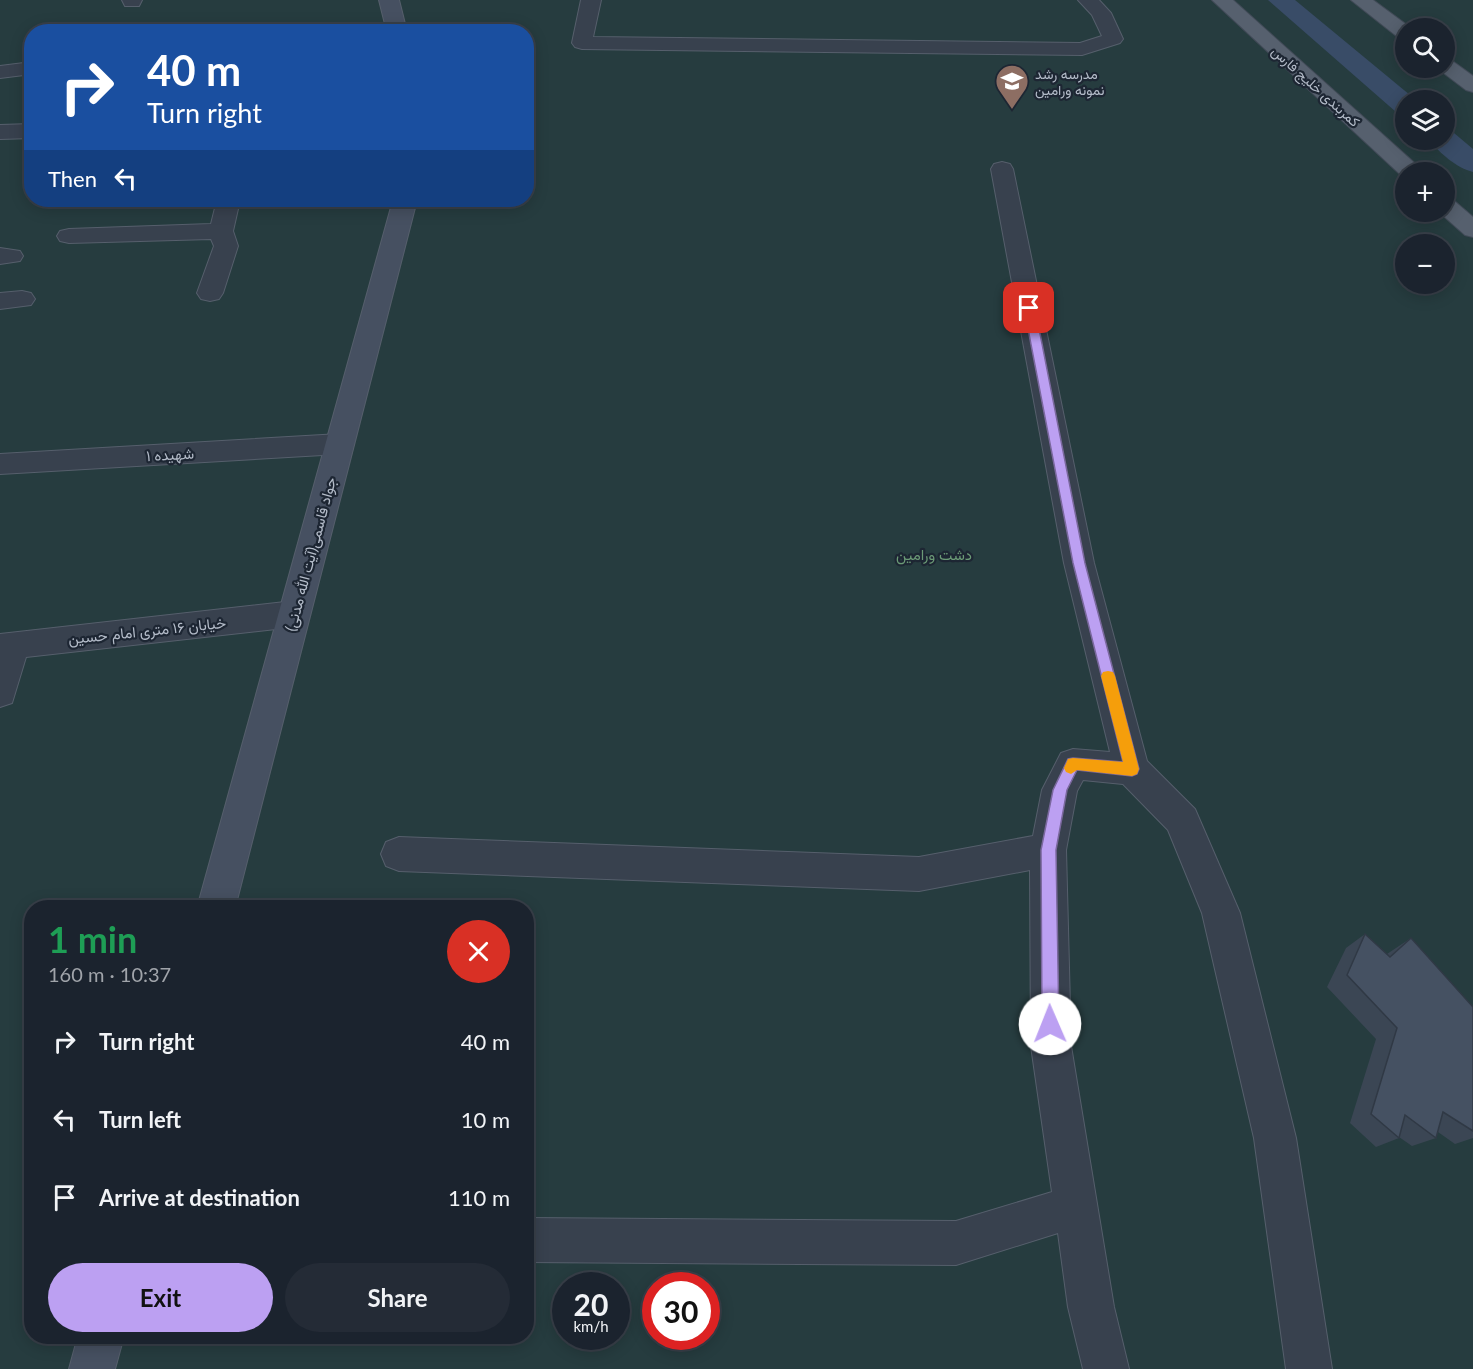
<!DOCTYPE html>
<meta charset="utf-8">
<style>
:root{--surface:#1b232e;--page:#242b36;--text:#f1f3f6;--muted:#a0a4aa;--line:#39404a;--accent:#bca0f2}
body{margin:0;font-family:Lato,Vazirmatn,sans-serif;background:var(--page);color:var(--text);height:100vh;display:flex;flex-direction:column;font-size:22px;white-space:nowrap}
*{box-sizing:border-box;margin:0}
p{font-size:20px;color:var(--muted)}
.icon{flex:none;width:33px;height:33px;fill:none;stroke:currentColor;stroke-width:2;stroke-linecap:round;stroke-linejoin:round}
.map{position:relative;flex:1;overflow:hidden}
.panel{position:absolute;left:24px;top:900px;width:510px;height:444px;display:flex;flex-direction:column;background:var(--surface);border-radius:24px;box-shadow:0 3px 15px #0003,0 0 0 2px var(--line)}
.panel>*{flex:none}
.hud{position:absolute;left:24px;top:24px;width:510px;height:183px;border-radius:24px;box-shadow:0 3px 15px #0003,0 0 0 2px var(--line);background:#1a4fa0;color:#fff;overflow:hidden}
.controls{position:absolute;left:1395px;top:18px;display:grid;gap:12px}
.controls a{display:grid;place-items:center;width:60px;height:60px;border-radius:50%;background:var(--surface);box-shadow:0 3px 15px #0003,0 0 0 2px var(--line);font-size:30px}
.speed{position:absolute;left:552px;top:1272px;display:flex;gap:12px;font-size:30px;font-weight:700;text-align:center}
.speed>*{display:grid;place-content:center;width:78px;height:78px;border-radius:50%;background:var(--surface);box-shadow:0 3px 15px #0003,0 0 0 2px var(--line);line-height:1}
.speed small{font-size:15px;font-weight:400}
.speed .limit{border:9px solid #d22;background:#fff;color:#111}
.pin{position:absolute;display:grid;place-items:center;width:51px;height:51px;color:#fff;margin:-26px;border-radius:12px;box-shadow:0 3px 9px #0006}
.me{position:absolute;width:66px;margin:-33px;rotate:359deg;stroke-linejoin:round;filter:drop-shadow(0 0 4px #0008)}
.turn{display:flex;align-items:center;gap:21px;height:126px;padding:0 24px;font-size:27px}
.turn .icon{width:78px;height:78px;stroke-width:2.5}
.turn b{display:block;font-size:42px;line-height:51px}
.then{display:flex;align-items:center;height:57px;padding:0 24px;background:#0003;gap:12px;font-size:22px}
.round{display:grid;place-items:center;flex:none;width:63px;height:63px;border-radius:32px;background:var(--page)}
.summary{display:flex;align-items:center;justify-content:space-between;height:102px;padding:0 24px}
h1{font-size:36px;font-weight:700;line-height:45px;color:#1e9e55}
.primary-button{display:flex;gap:12px;margin-top:auto;padding:12px 24px}
.primary-button a{flex:1;height:69px;border-radius:36px;background:var(--accent);color:#111;font-size:24px;font-weight:700;line-height:69px;text-align:center}
.primary-button a+a{background:var(--page);color:var(--text)}
ul{padding:0;list-style:none}
li{display:flex;align-items:center;gap:18px;height:78px;padding:0 24px}
li div{flex:1}
li b{display:block;font-size:22px}
li em{font-style:normal}
.map>svg:first-child{display:block}
.green{fill:#263c3f;fill-rule:evenodd}
.lines{fill:none;stroke-linecap:round;stroke-linejoin:round}
.canal{fill:#394c67;fill-rule:evenodd}
.street-casing{stroke:#565f6c;stroke-width:2}
.secondary-casing{stroke:#565f6c;stroke-width:2}
.primary-casing{stroke:#414a57;stroke-width:2}
.street{fill:#38414e;fill-rule:evenodd}
.secondary{fill:#465061;fill-rule:evenodd}
.primary{fill:#56606e;fill-rule:evenodd}
.wall{fill:#3b4654}
.building{fill:#455162;stroke:#303945;stroke-width:1.5}
.route{fill:#bca0f2;stroke:#7a689d;stroke-width:1.5}
.slow{fill:#f59e0b}
.labels{text-anchor:middle;dominant-baseline:central;stroke-width:4.5;stroke-linejoin:round;paint-order:stroke}
.far-poi-label{font-size:14px;fill:#b4bcc9;stroke:#1d2633;text-anchor:start}
.far-street-label{font-size:14px;fill:#b4bcc9;stroke:#1d2633}
.street-label{font-size:15px;fill:#b4bcc9;stroke:#1d2633}
.park-label{font-size:15px;fill:#6b9a76;stroke:#1d2633}
</style>
<div class="map">
<svg width="1473" height="1369" viewBox="0 0 1473 1369">
<rect width="100%" height="100%" fill="#242f3e"/>
<path class="green" d="M0 0H1473V1369H0ZM1406 28H1444V68H1406ZM32 32H526V200H32ZM1406 100H1444V140H1406ZM1406 172H1444V212H1406ZM1406 244H1444V284H1406ZM32 908H526V1336H32ZM566 1286H616V1336H566ZM656 1286H706V1336H656Z"/>
<g class="lines">
<g class="canal">
<polygon points="1268,0 1295,0 1416,100 1406,100 1406,114 1396,112"/>
<path d="M1444 131 1454 133 1473 149V172C1457 168 1439 153 1430 140H1444Z"/>
</g>
<defs>
<g id="street">
<polygon points="122,0 142,0 139,6 125,6"/>
<polygon points="581,0 601,0 593,37 1080,43 1102,36 1092,15 1078,0 1099,0 1111,13 1123,39 1120,43 1082,55 582,49 575,47 572,43"/>
<polygon points="32,62 32,74 0,78 0,66"/>
<polygon points="32,124 32,138 0,139 0,125"/>
<polygon points="1002,162 1010,164 1013,169 1094,563 1147,761 1195,809 1240,913 1296,1138 1332,1369 1286,1369 1254,1138 1202,913 1168,830 1123,784 1083,780 1077,791 1066,850 1071,1046 1114,1307 1129,1369 1083,1369 1068,1307 1058,1233 956,1265 526,1262 526,1218 956,1221 1052,1192 1031,1046 1030,870 919,891 399,871 386,866 381,854 386,842 399,837 919,857 1033,836 1042,790 1061,753 1073,749 1110,752 1064,563 991,169 994,164"/>
<polygon points="217,200 240,200 233,231 238,246 223,293 219,299 210,301 201,299 197,293 214,246 211,239 69,243 60,241 57,236 60,231 69,229 211,224"/>
<polygon points="0,248 20,251 23,256 20,261 0,264"/>
<polygon points="22,291 31,293 35,299 31,305 0,309 0,293"/>
<polygon points="340,434 350,437 354,444 350,451 340,454 0,474 0,454"/>
<polygon points="294,601 305,605 310,614 305,623 294,627 26,657 12,703 0,707 0,634"/>
</g>
<g id="secondary">
<polygon points="379,0 399,0 407,32 387,32"/>
<polygon points="393,200 417,200 235,908 197,908"/>
<polygon points="78,1336 124,1336 115,1369 69,1369"/>
</g>
<g id="primary">
<polygon points="1212,0 1233,0 1419,167 1422,172 1406,172 1406,177 1403,177"/>
<polygon points="1351,0 1373,0 1411,28 1406,28 1406,40 1399,38"/>
<polygon points="1444,58 1451,60 1473,76 1473,92 1466,90 1437,68 1444,68"/>
<polygon points="1444,197 1452,199 1473,217 1473,237 1465,235 1439,212 1444,212"/>
</g>
</defs>
<use href="#street" class="street-casing"/>
<use href="#secondary" class="secondary-casing"/>
<use href="#primary" class="primary-casing"/>
<use href="#street" class="street"/>
<use href="#secondary" class="secondary"/>
<use href="#primary" class="primary"/>
</g>
<polygon class="wall" points="1365,934 1387,954 1411,938 1473,1007 1473,1138 1455,1144 1438,1132 1436,1138 1412,1146 1399,1137 1399,1138 1376,1147 1350,1123 1376,1039 1327,987 1346,948"/>
<polygon class="building" points="1365,934 1390,957 1411,938 1473,1007 1473,1131 1443,1112 1436,1138 1405,1115 1399,1138 1371,1114 1397,1028 1347,975"/>
<polygon class="route" points="1029,304 1035,308 1085,563 1139,769 1137,774 1132,776 1077,770 1067,790 1056,850 1059,1024 1056,1030 1050,1032 1044,1030 1042,1024 1041,850 1053,790 1068,759 1073,758 1123,762 1073,563 1024,308"/>
<polygon class="slow" points="1108,671 1113,672 1115,676 1139,769 1137,774 1132,776 1077,770 1071,774 1066,772 1064,768 1068,759 1073,758 1123,762 1101,676 1103,672"/>
<defs>
<symbol id="school-pin" viewBox="-11 -11 22 30"><path d="M0 17L-7.5 6A9.5 9.5 0 1 1 7.5 6Z" fill="#8d6e63" stroke="#1d2633"/><path d="M0-5L7-2L0 1L-7-2ZM-4 1L0 2.5L4 1V4Q0 6-4 4Z" fill="#fff"/></symbol>
</defs>
<g fill-rule="evenodd">
<use href="#school-pin" x="993" y="62" width="38" height="52"/>
</g>
<g class="labels">
<g class="far-poi-label">
<text x="1035" y="73">مدرسه رشد<tspan x="1035" dy="16">نمونه ورامین</tspan></text>
</g>
<g class="far-street-label">
<text transform="translate(1316 86) rotate(42)">کمربندی خلیج فارس</text>
</g>
<g class="street-label">
<text transform="translate(170 454) rotate(-3)">شهیده ۱</text>
<text transform="translate(310 554) rotate(-75)">جواد قاسمی(آیت الله مدنی)</text>
<text transform="translate(147 630) rotate(-6)">خیابان ۱۶ متری امام حسین</text>
</g>
<g class="park-label">
<text x="934" y="554">دشت ورامین</text>
</g>
</g>
</svg>
<div class="controls">
<a><svg class="icon" aria-label="search" viewBox="0 0 24 24"><circle cx="10" cy="10" r="6"/><path d="M15 15l6 6"/></svg></a>
<a><svg class="icon" aria-label="layers" viewBox="0 0 24 24"><path d="M12 4l9 5-9 5-9-5zM3 14l9 5 9-5"/></svg></a>
<a>+</a>
<a>−</a>
</div>
<div class="speed"><div>20<small>km/h</small></div><div class="limit">30</div></div>
<div class="pin" style="left:1029px;top:308px;background:#d93025"><svg class="icon" aria-label="arrive" viewBox="0 0 24 24"><path d="M6 21V4h12l-3 4 3 4H6"/></svg></div>
<svg class="me" style="left:1050px;top:1024px" viewBox="-20 -20 40 40"><circle r="19" fill="#fff"/><path d="M0-13L10 11 0 6-10 11z" fill="#bca0f2"/></svg>
<div class="hud">
<div class="turn"><svg class="icon" aria-label="right" viewBox="0 0 24 24"><path d="M7 20v-9h11M14 6l5 5-5 5"/></svg><div><b>40 m</b>Turn right</div></div>
<div class="then">Then<svg class="icon" aria-label="left" viewBox="0 0 24 24"><path d="M17 20v-9H6M10 6l-5 5 5 5"/></svg></div>
</div>
<section class="panel">
<div class="summary"><div><h1>1 min</h1><p>160 m · 10:37</p></div><a class="round" style="background:#d93025;color:#fff"><svg class="icon" aria-label="close" viewBox="0 0 24 24"><path d="M6 6l12 12M18 6L6 18"/></svg></a></div>
<ul>
<li><svg class="icon" aria-label="right" viewBox="0 0 24 24"><path d="M7 20v-9h11M14 6l5 5-5 5"/></svg><div><b>Turn right</b></div><em>40 m</em></li>
<li><svg class="icon" aria-label="left" viewBox="0 0 24 24"><path d="M17 20v-9H6M10 6l-5 5 5 5"/></svg><div><b>Turn left</b></div><em>10 m</em></li>
<li><svg class="icon" aria-label="arrive" viewBox="0 0 24 24"><path d="M6 21V4h12l-3 4 3 4H6"/></svg><div><b>Arrive at destination</b></div><em>110 m</em></li>
</ul>
<div class="primary-button"><a>Exit</a><a>Share</a></div>
</section>
</div>
